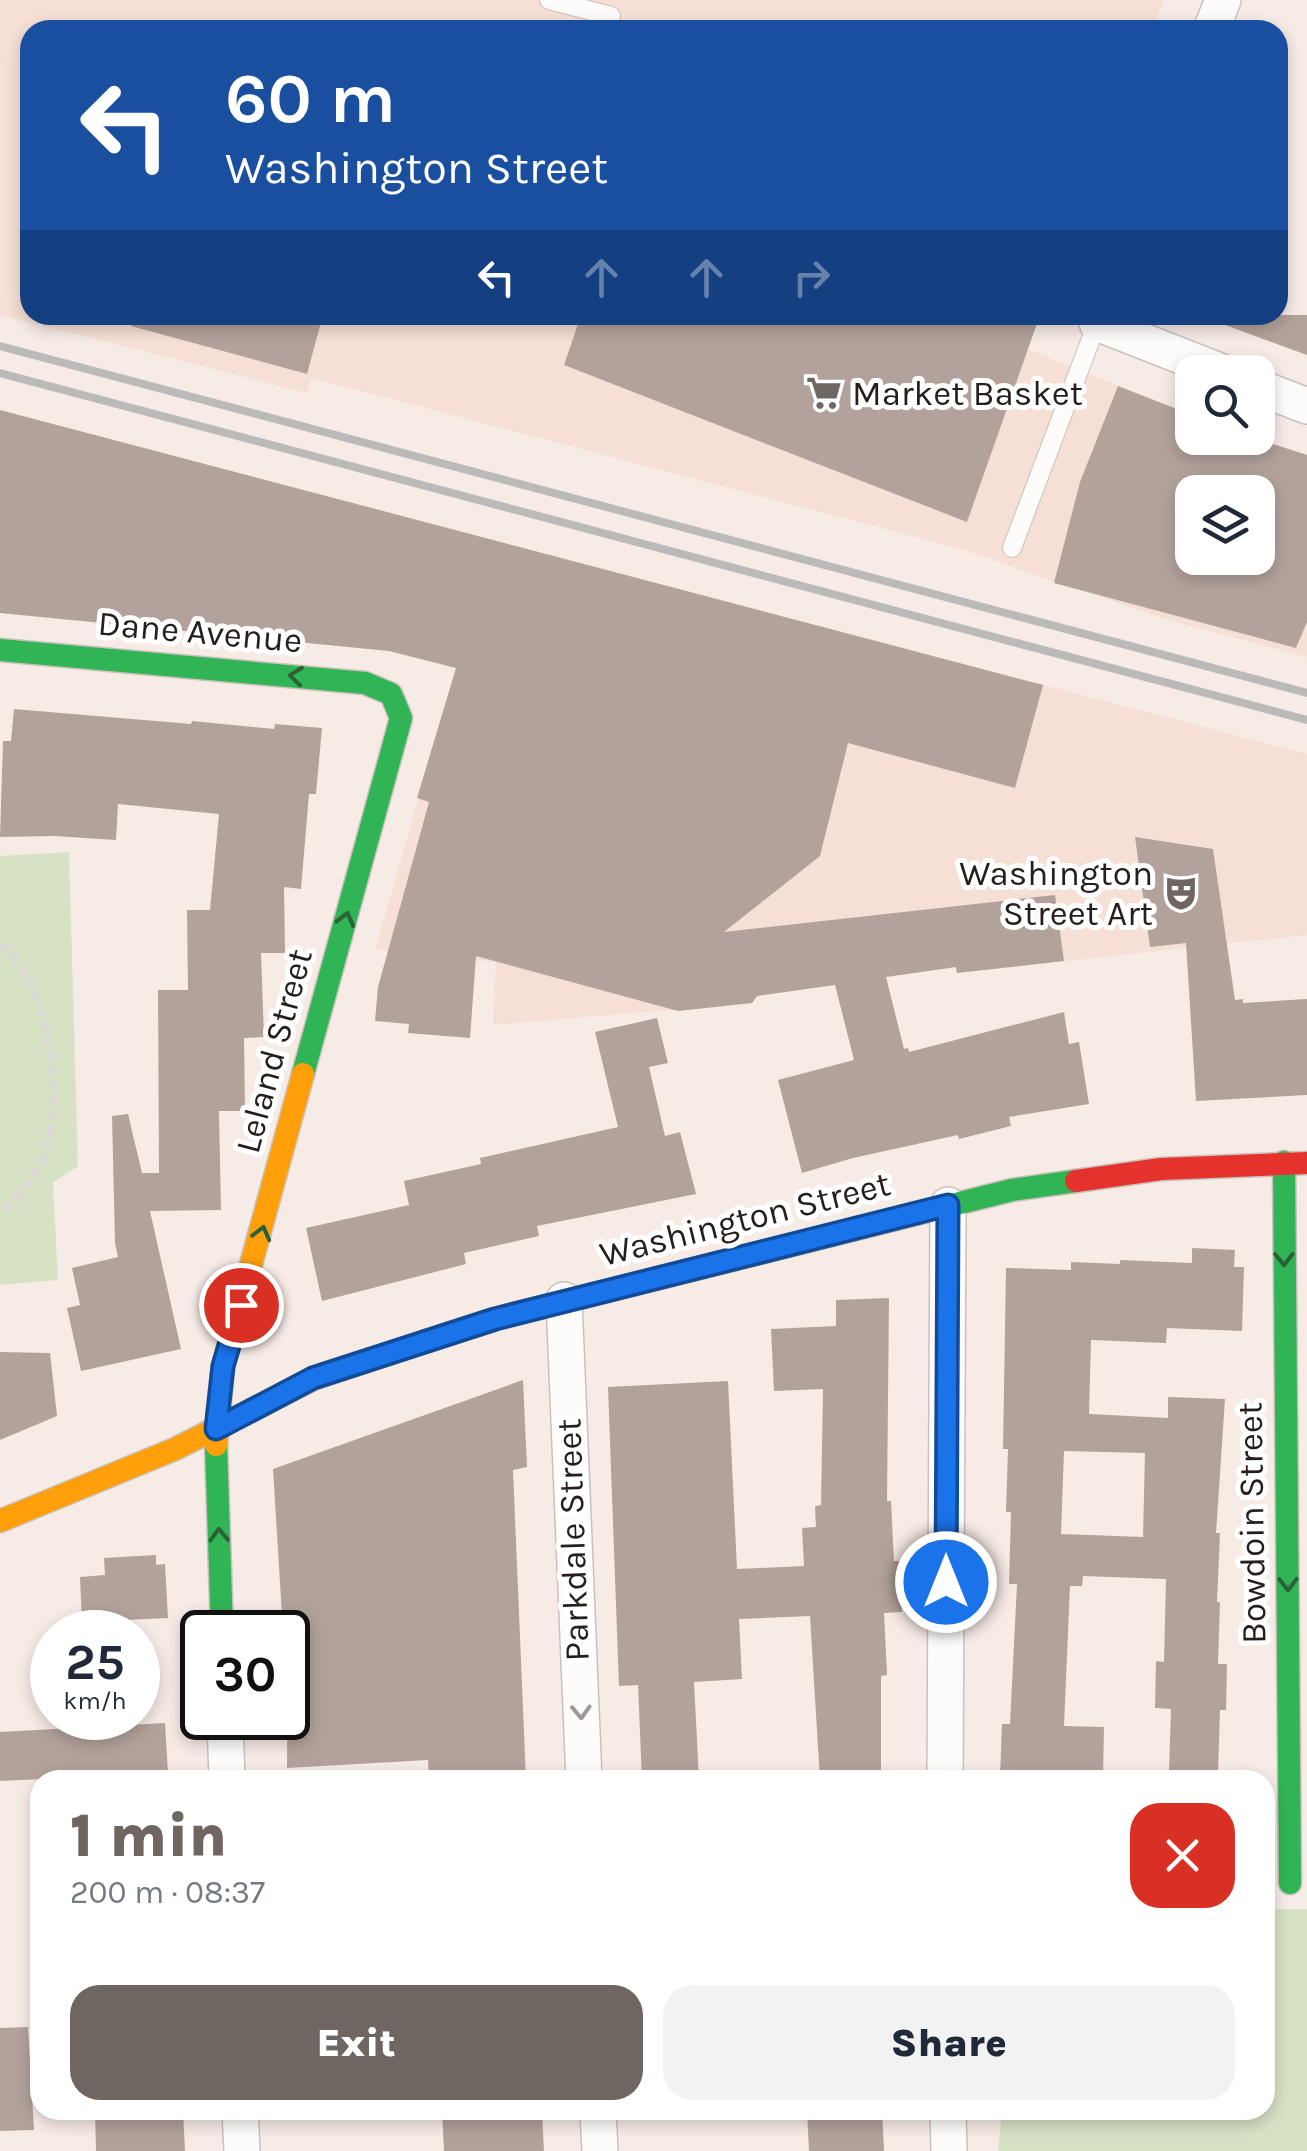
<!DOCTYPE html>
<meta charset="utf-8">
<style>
:root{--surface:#fff;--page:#f2f2f3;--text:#1f2937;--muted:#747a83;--accent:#6f6662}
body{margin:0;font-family:Karla,sans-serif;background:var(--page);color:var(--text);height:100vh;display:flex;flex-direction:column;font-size:38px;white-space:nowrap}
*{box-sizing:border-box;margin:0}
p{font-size:32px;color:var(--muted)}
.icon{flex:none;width:55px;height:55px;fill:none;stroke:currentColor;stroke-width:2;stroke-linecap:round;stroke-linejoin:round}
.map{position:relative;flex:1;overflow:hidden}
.drawer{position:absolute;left:30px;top:1770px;width:1245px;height:350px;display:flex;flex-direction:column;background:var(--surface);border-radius:30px;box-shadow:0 5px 15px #0003}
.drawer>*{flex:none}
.guide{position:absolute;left:20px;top:20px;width:1268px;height:305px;border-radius:30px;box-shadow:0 5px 15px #0003;background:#1a4fa0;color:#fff;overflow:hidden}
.buttons{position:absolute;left:1175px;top:355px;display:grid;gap:20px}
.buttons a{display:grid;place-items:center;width:100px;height:100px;border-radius:20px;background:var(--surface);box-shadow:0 5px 15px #0003;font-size:50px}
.speed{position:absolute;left:30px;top:1610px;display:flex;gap:20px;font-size:50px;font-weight:700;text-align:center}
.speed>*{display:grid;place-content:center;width:130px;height:130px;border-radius:50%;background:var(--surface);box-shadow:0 5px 15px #0003;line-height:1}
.speed small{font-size:25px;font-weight:400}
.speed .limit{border:5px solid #111;border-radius:15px;background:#fff;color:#111}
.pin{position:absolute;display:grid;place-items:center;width:85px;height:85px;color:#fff;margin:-42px;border:5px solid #fff;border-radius:50%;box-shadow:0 2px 10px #0007}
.me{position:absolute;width:110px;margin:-55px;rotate:0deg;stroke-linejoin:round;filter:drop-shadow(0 0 8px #0008)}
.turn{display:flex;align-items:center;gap:35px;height:210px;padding:0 40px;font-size:45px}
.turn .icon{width:130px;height:130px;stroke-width:2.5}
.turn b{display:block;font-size:70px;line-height:85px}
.lanes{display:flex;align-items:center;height:95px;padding:0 40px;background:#0003;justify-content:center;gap:50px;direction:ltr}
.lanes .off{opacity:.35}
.round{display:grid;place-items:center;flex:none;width:105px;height:105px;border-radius:30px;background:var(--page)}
.overview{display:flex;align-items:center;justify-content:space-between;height:170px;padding:0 40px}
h1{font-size:60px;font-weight:800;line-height:75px;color:var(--accent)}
.action{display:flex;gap:20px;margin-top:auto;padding:20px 40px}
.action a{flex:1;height:115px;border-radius:30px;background:var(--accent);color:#fff;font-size:40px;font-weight:800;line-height:115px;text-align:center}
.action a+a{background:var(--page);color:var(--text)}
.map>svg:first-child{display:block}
.built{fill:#f6e0d6;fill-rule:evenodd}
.green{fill:#d7e2c4}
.building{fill:#b3a29c;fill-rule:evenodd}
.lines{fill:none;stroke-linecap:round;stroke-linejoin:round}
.lane-casing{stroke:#cac1bc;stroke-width:20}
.street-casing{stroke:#cac1bc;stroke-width:38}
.fast-casing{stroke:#cac1bc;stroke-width:25}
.slow-casing{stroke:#cac1bc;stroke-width:25}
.jam-casing{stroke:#cac1bc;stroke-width:25}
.path{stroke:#ddd9d8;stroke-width:6;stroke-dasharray:10 5;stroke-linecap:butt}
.lane{stroke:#fefcfb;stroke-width:18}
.street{stroke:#fefcfb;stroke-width:35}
.fast{stroke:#30b455;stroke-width:22}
.slow{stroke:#ff9f0a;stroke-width:22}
.jam{stroke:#e5322d;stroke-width:22}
.rail{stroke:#bcbab8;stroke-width:8}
.oneway{stroke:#2a6235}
.oneway2{stroke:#9d9896}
.route-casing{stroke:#114b97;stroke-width:25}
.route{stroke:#1a73e8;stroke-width:18}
.labels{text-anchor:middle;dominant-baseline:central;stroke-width:10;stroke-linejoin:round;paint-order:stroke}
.poi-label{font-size:35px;fill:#261e1b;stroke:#fff;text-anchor:start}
.street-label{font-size:35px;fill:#261e1b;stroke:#fff}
</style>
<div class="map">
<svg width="1307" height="2151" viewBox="0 0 1307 2151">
<rect width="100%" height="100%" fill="#f7ebe6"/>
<g class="built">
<path d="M0 0H1164L1152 30H30V315H1040L1027 349 1192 415V438H1255L1307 455V657L1168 620 957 548 319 380 311 379 307 393 0 315ZM1192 492H1258V558H1192Z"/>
<polygon points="0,410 1307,754 1307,935 957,973 955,967 758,996 752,1003 493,1025 496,962 375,950 456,668 389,651 0,613"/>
</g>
<g class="green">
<polygon points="69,852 78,1166 53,1183 58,1280 0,1285 0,856"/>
<polygon points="1265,1909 1307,1909 1307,2151 998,2151 1002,2110 1265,2110"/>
</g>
<g class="building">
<polygon points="132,315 323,315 307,374 131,326"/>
<polygon points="581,315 1040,315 967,522 564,365"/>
<polygon points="1210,315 1307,315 1307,355 1209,319"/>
<path d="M1118 386 1192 415V438H1255L1307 455V622L1296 648 1054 583 1080 482ZM1192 492H1258V558H1192Z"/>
<polygon points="0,410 1043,685 1015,788 848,743 820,856 724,932 1055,895 1064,961 957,973 956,967 886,977 904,1049 908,1048 909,1052 1064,1012 1069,1044 1079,1042 1089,1104 1009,1117 1011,1126 959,1139 958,1135 853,1158 802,1173 778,1080 854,1060 835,985 757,996 752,1003 678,1011 476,956 470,1038 408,1033 409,1024 375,1021 378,987 429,802 417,798 456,668 389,651 0,613"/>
<polygon points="14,709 191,724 192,721 274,729 275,724 322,728 316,794 309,794 301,889 284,887 285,953 261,953 264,1037 244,1038 245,1111 219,1111 221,1210 150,1211 181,1349 81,1371 67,1308 80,1305 72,1268 118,1257 115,1243 112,1116 128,1114 142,1173 159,1173 158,990 188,990 187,910 210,910 219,814 118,804 116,840 54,836 0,837 3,741 11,741"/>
<polygon points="1135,837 1213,849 1235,1000 1243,999 1243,1003 1307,999 1307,1095 1196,1101 1186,943 1150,947"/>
<polygon points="657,1018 668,1063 649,1067 665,1136 680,1132 696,1194 537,1226 539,1236 464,1253 466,1264 322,1301 306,1228 409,1205 404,1181 481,1164 480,1158 618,1127 595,1032"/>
<path d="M1192 1248 1235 1250 1234 1267H1244L1242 1331 1167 1328 1166 1343 1091 1340 1089 1414 1168 1418V1397L1225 1399 1216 1533H1220L1217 1602H1220L1218 1664H1227L1226 1710H1220L1218 1772 1169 1771 1171 1709 1155 1708 1156 1661 1164 1662 1166 1579 1083 1576 1082 1586H1070L1064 1726 1104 1727 1103 1779 1000 1776 1002 1724H1010L1017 1584H1009L1011 1512H1006L1008 1449H1003L1006 1268 1071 1270V1262L1120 1264V1260L1192 1263ZM1064 1451 1145 1453 1143 1537 1061 1534Z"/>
<polygon points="889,1298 887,1501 891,1501 894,1561 900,1561 902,1612 884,1613 887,1675 881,1676 881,1780 820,1780 810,1616 739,1619 742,1679 694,1682 699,1780 642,1780 638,1685 619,1686 608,1387 728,1381 737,1569 804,1566 802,1528 816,1527 815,1506 821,1505 823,1389 774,1391 771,1329 836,1326 836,1300"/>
<polygon points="0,1352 50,1353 57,1416 0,1440"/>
<polygon points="523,1380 527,1467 513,1470 526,1780 429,1780 428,1760 287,1768 288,1632 283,1632 273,1469"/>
<polygon points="156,1555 156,1565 165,1564 168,1618 82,1622 80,1577 105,1575 104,1558"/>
<polygon points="165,1723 168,1773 0,1781 0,1732"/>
<polygon points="28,2027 34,2130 0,2131 0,2028"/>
<polygon points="95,2110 183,2110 185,2151 96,2151"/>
<polygon points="442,2110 542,2110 544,2151 444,2151"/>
<polygon points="807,2110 882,2110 884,2151 809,2151"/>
</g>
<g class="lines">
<defs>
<g id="lane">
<polyline points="549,0 611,16"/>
<polyline points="1012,548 1097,323"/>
</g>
<g id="street">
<polyline points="1211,30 1223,0"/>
<polyline points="1100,315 1097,323 1222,372"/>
<polyline points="1258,387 1307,406"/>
<polyline points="564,1300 584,1780"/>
<polyline points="225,1718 227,1780"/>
<polyline points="945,1780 948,1205"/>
<polyline points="240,2110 242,2151"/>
<polyline points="598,2110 600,2151"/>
<polyline points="948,2110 949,2151"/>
</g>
<g id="fast">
<polyline points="0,650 365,683 391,694 401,718 303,1074"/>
<polyline points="1284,1162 1290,1883"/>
<polyline points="427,1341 495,1319 1012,1190 1076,1181"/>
<polyline points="216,1445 222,1632"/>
</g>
<g id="slow">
<polyline points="216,1445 223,1367 303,1074"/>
<polyline points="0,1521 175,1449 313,1379 427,1341"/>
</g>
<polyline id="jam" points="1076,1181 1161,1169 1307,1163"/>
</defs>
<use href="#lane" class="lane-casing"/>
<use href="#street" class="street-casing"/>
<use href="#fast" class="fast-casing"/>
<use href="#slow" class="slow-casing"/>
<use href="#jam" class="jam-casing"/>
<path class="path" d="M0 944C51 985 68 1107 40 1164 30 1182 16 1199 0 1212"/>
<use href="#lane" class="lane"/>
<use href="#street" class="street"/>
<use href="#fast" class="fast"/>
<use href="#slow" class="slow"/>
<use href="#jam" class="jam"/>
<g class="rail">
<polyline points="0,346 1307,693"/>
<polyline points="0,373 1307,720"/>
</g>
</g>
<defs><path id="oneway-chevron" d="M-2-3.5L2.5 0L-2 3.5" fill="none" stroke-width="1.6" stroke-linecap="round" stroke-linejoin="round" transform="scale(2.5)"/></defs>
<g class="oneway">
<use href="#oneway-chevron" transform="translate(296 676) rotate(-174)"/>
<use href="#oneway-chevron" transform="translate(346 919) rotate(-75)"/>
<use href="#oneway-chevron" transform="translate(262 1233) rotate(-75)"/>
<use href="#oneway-chevron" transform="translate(1284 1259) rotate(89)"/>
<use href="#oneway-chevron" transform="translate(219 1535) rotate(-92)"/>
<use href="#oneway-chevron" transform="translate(1288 1584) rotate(89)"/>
</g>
<use class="oneway2" href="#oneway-chevron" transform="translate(581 1712) rotate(88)"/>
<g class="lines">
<defs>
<polyline id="route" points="241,1305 223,1366 216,1429 313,1378 495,1319 948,1205 946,1582"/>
</defs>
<use href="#route" class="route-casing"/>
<use href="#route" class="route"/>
</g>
<defs>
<symbol id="supermarket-bare" viewBox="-9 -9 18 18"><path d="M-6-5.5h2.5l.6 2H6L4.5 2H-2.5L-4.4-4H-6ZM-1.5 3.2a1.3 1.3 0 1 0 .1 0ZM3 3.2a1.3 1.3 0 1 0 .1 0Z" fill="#6f6662" stroke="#fff" stroke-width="2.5" paint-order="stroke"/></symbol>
<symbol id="theatre-bare" viewBox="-9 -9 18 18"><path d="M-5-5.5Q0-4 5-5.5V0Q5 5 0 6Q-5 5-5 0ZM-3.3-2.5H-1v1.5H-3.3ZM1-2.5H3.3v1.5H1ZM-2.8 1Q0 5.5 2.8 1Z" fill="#6f6662" stroke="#fff" stroke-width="2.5" paint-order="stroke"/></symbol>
</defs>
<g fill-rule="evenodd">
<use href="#supermarket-bare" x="799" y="368" width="50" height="50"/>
<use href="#theatre-bare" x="1156" y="868" width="50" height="50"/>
</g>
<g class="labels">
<g class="poi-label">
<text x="852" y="393">Market Basket</text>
<text x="1153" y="873" text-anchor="end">Washington<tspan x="1153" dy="40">Street Art</tspan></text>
</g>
<g class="street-label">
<text transform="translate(200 632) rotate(5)">Dane Avenue</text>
<text transform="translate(274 1051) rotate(-75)">Leland Street</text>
<text transform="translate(745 1219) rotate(-14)">Washington Street</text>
<text transform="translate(1252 1523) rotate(-91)">Bowdoin Street</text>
<text transform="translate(573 1540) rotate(-92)">Parkdale Street</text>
</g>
</g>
</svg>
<div class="buttons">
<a><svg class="icon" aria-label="search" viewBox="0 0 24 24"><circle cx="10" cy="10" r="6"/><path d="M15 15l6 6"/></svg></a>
<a><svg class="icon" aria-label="layers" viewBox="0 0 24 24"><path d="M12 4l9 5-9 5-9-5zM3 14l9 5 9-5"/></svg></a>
</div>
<div class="speed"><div>25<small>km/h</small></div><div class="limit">30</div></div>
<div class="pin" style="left:241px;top:1305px;background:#d93025"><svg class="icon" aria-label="arrive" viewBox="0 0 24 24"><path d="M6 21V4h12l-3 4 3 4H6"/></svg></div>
<svg class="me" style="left:946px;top:1582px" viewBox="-20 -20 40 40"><circle r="17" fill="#1a73e8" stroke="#fff" stroke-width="3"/><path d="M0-11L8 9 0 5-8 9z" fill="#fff"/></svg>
<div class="guide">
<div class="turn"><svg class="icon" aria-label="left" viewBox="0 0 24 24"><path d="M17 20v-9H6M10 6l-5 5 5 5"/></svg><div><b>60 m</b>Washington Street</div></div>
<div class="lanes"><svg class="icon" aria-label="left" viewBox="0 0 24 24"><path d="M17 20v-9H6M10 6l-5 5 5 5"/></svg><svg class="icon off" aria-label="ahead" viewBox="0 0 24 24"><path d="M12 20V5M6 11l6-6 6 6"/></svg><svg class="icon off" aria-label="ahead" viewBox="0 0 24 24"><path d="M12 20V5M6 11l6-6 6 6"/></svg><svg class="icon off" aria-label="right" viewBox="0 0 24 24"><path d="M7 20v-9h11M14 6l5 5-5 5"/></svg></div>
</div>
<section class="drawer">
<div class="overview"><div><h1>1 min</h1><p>200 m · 08:37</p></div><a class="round" style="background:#d93025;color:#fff"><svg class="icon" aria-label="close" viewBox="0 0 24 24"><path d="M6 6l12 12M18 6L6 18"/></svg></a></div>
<div class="action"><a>Exit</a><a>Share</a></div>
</section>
</div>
